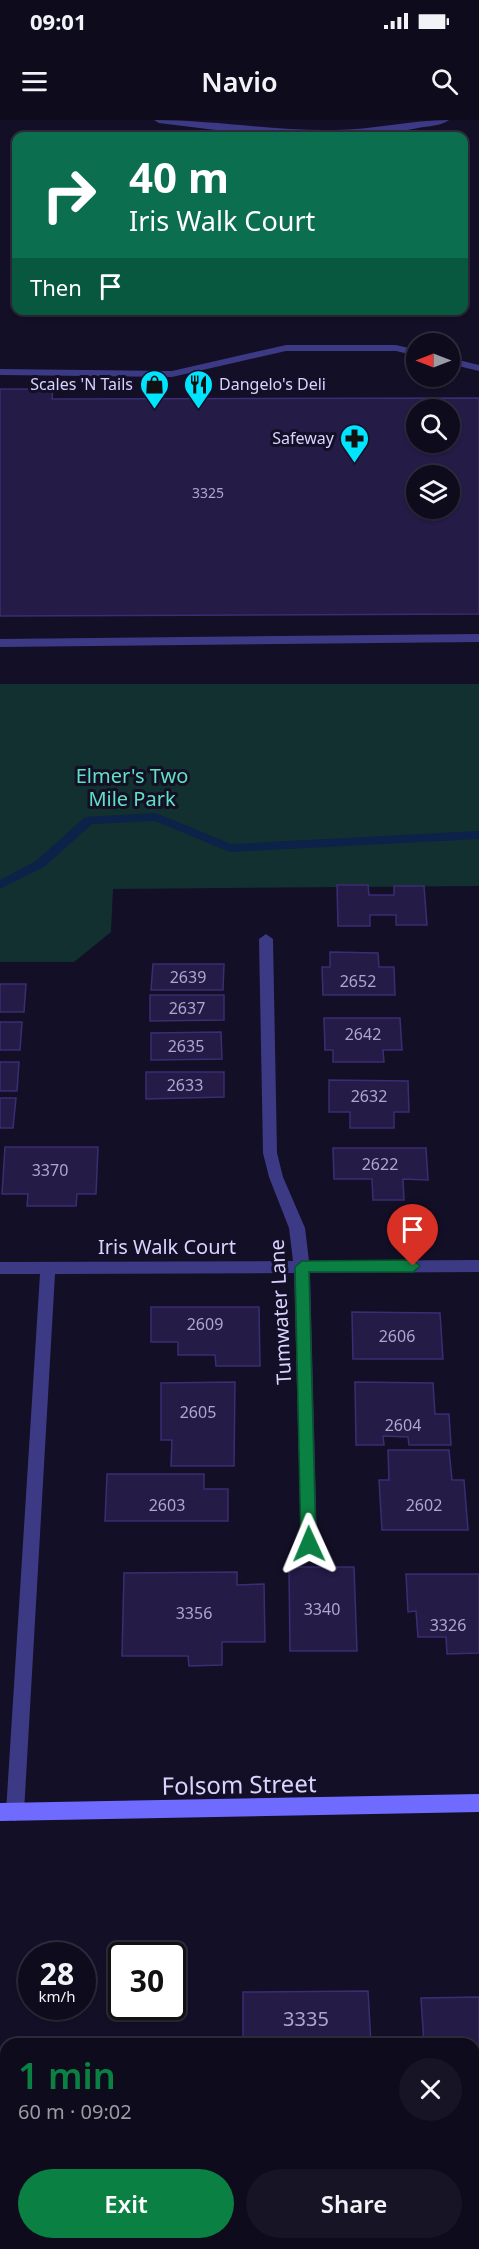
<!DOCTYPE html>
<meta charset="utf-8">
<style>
:root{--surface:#0e0b1c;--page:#171425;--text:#f1f3f6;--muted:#9b9ba3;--line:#2e2b3b;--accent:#0b8043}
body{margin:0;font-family:"Noto Sans",sans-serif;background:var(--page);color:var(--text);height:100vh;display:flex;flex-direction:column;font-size:22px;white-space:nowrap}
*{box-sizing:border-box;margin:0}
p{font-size:20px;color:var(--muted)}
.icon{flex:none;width:33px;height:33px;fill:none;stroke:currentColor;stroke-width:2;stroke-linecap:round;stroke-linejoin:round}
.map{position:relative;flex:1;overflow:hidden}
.panel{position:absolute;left:0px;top:1918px;width:480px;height:212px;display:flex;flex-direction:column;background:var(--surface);border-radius:18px 18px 0 0;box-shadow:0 2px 4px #0004,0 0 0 2px var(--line)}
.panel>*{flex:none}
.guide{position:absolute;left:12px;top:12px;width:456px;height:183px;border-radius:12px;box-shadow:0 2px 4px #0004,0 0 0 2px var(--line);background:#0b6e4f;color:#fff;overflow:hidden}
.needle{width:39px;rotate:270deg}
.controls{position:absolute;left:406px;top:213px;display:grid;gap:12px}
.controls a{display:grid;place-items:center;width:54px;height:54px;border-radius:50%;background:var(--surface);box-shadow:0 2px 4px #0004,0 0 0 2px var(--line);font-size:30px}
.speed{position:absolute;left:18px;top:1822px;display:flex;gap:12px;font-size:30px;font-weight:700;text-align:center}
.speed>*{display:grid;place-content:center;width:78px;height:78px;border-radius:50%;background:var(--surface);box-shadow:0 2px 4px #0004,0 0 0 2px var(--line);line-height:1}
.speed small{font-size:15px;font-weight:400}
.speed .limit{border:3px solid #111;border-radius:9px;background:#fff;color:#111}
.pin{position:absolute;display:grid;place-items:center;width:51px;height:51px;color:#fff;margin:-62px -26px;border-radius:50% 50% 50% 0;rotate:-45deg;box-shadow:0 0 6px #0007}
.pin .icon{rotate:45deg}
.me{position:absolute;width:66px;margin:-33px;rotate:359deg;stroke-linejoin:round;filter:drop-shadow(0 0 4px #0008)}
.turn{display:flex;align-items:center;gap:21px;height:126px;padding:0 18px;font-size:27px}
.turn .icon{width:78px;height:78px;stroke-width:2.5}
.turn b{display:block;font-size:42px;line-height:51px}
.then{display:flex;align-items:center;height:57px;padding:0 18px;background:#0003;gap:12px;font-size:22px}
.round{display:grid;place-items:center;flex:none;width:63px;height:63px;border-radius:32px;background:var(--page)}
.headline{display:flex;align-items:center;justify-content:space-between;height:102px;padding:0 18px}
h1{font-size:36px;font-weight:600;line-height:45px;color:var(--accent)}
.cta{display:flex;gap:12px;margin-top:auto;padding:12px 18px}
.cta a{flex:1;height:69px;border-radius:36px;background:var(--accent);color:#fff;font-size:24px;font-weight:600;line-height:69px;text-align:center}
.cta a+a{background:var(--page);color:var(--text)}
.status{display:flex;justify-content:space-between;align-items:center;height:42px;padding:0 30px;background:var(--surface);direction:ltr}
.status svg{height:16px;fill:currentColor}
header{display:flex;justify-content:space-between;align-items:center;height:78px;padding:0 18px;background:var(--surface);font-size:27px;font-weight:600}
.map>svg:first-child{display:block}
.green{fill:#12302f}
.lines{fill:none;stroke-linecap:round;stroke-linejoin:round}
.stream{fill:#0c2248;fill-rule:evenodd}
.building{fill:#241b47;stroke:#3b2d73;stroke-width:1.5;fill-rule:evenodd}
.service{fill:#3d3a85;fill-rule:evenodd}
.minor{fill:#3d3a85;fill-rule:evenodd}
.secondary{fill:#6f6bff;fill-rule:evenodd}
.route{fill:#0b8043;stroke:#07532c;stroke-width:1.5}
.labels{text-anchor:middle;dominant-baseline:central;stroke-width:6;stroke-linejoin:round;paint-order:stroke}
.far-number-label{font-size:14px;fill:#aca6d1}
.far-poi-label{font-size:16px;fill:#d9d4ff;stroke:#130f26;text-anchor:end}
.number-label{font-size:16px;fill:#aca6d1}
.park-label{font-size:20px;fill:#5fe0c0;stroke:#130f26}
.street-label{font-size:20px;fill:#d9d4ff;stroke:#130f26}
.near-number-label{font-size:20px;fill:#aca6d1}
.near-street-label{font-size:24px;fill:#d9d4ff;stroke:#130f26}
</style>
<div class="status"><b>09:01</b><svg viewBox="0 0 49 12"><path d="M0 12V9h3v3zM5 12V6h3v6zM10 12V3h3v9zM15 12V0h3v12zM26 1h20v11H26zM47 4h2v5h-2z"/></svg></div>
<header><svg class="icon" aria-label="menu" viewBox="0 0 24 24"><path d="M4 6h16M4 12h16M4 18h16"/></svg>Navio<svg class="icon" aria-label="search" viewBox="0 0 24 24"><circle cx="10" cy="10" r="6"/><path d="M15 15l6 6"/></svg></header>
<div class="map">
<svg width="479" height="2129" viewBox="0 0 479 2129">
<rect width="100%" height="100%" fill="#130f26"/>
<polygon class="green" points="0,564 479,564 479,766 113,769 111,812 74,842 0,842"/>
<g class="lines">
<polygon class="stream" points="156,693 231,724 479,711 479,719 230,732 155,701 92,704 44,747 0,769 0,760 36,741 85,697"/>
</g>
<g class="building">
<path d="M0 269H53L52 279 479 278V494L0 496ZM417 290H450V322H417ZM417 356H450V388H417Z"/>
<polygon points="337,765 368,765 369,775 394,775 394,766 424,766 427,805 396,805 396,795 370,795 370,806 338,806"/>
<polygon points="330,832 378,833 379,847 394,847 395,875 323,875 322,847 330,847"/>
<polygon points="153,844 224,844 223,870 151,870"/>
<polygon points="0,864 26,864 24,892 0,892"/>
<polygon points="150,875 224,875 224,900 150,901"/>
<polygon points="324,898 400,898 402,930 383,930 384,942 333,942 333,930 325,930"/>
<polygon points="0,902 22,902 20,930 0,930"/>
<polygon points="221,912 222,939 151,940 151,913"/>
<polygon points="0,942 19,942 17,971 0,971"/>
<polygon points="146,952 224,952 224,977 146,979"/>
<polygon points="329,960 408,961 409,992 394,992 394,1008 350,1008 350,992 329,992"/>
<polygon points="0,978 16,978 13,1008 0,1008"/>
<polygon points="5,1027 98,1027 96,1074 77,1074 76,1086 27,1086 28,1074 2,1074"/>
<polygon points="333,1028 426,1028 428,1060 403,1059 404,1080 373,1080 372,1059 334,1059"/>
<polygon points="151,1187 259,1187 260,1246 216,1246 215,1235 178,1235 178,1222 151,1222"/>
<polygon points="352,1192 440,1193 443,1239 353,1239"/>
<polygon points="235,1262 234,1346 171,1346 172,1320 161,1320 161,1263"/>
<polygon points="355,1262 433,1263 435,1294 449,1294 451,1325 409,1325 408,1317 383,1316 384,1325 356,1325"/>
<polygon points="388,1330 449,1330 452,1360 464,1360 468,1410 382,1410 379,1360 389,1360"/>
<polygon points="107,1354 204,1354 204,1369 228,1369 228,1401 105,1401"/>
<polygon points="289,1447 354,1447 357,1531 290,1531"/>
<polygon points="237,1452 237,1465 264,1464 265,1522 222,1522 222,1545 189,1546 188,1536 122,1536 124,1453"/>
<polygon points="406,1454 479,1454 479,1533 447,1534 446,1517 418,1517 416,1491 408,1492"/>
<polygon points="368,1871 371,1924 243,1924 243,1872"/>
<polygon points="479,1877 479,2001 474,2001 474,1924 424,1924 421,1878"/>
<polygon points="79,1917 195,1917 195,1924 78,1924"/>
<polygon points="379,2124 410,2124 411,2129 380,2129"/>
</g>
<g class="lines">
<g class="service">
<path d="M154 0C214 0 274 11 334 10 373 10 410 0 449 0 441 6 428 6 418 8 333 25 244 14 159 3Z"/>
<polygon points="286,225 396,225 417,230 417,236 396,231 286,231 172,257 0,255 0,249 172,251"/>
<polygon points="450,238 479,245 479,251 450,244"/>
<polygon points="479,514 479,522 0,527 0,519"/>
</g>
<polygon class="minor" points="266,814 273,819 277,1033 283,1057 305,1108 309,1141 479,1140 479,1152 310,1153 317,1424 315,1429 309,1431 303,1429 301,1424 294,1153 55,1154 24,1692 21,1698 15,1701 9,1698 6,1692 40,1154 0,1154 0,1142 293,1141 289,1108 269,1057 263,1033 259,819"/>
<polygon class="secondary" points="479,1674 479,1692 0,1701 0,1683"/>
</g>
<polygon class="route" points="413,1140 420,1146 413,1152 309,1152 316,1424 309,1430 303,1429 301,1424 295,1147 302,1141"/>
<defs>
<symbol id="shop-pin" viewBox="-11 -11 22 30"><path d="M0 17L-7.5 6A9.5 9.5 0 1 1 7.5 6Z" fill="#00e5ff" stroke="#130f26"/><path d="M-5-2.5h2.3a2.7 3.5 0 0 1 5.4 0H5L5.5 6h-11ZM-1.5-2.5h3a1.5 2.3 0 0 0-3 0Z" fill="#111"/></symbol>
<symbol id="restaurant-pin" viewBox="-11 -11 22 30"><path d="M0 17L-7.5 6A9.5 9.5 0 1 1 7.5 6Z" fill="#00e5ff" stroke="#130f26"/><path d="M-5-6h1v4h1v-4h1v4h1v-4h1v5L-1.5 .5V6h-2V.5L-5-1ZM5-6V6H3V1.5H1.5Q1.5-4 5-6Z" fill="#111"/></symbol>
<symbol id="pharmacy-pin" viewBox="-11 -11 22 30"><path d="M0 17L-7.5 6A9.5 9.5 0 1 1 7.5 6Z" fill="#00e5ff" stroke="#130f26"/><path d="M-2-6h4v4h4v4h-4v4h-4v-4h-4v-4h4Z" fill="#111"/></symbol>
</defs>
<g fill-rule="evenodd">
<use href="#shop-pin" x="138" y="248" width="33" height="45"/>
<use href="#restaurant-pin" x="182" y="248" width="33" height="45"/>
<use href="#pharmacy-pin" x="338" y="302" width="33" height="45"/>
</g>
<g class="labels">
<g class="far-number-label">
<text x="208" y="372">3325</text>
</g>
<g class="far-poi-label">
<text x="133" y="264">Scales 'N Tails</text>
<text x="219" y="264" text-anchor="start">Dangelo's Deli</text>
<text x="334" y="318">Safeway</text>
</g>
<g class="number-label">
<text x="188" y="857">2639</text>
<text x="358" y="861">2652</text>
<text x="187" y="888">2637</text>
<text x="363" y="914">2642</text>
<text x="186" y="926">2635</text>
<text x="185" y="965">2633</text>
<text x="369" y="976">2632</text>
<text x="380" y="1044">2622</text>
<text x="50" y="1050">3370</text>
<text x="205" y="1204">2609</text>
<text x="397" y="1216">2606</text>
<text x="198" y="1292">2605</text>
<text x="403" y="1305">2604</text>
<text x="167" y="1385">2603</text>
<text x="424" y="1385">2602</text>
<text x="322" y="1489">3340</text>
<text x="194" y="1493">3356</text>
<text x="448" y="1505">3326</text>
</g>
<g class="park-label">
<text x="132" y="655">Elmer's Two<tspan x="132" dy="23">Mile Park</tspan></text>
</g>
<g class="street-label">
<text x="167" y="1126">Iris Walk Court</text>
<text transform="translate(280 1192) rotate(-93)">Tumwater Lane</text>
</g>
<g class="near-number-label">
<text x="306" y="1898">3335</text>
</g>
<g class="near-street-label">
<text transform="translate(239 1664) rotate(-1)">Folsom Street</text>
</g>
</g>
</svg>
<div class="controls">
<a><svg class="needle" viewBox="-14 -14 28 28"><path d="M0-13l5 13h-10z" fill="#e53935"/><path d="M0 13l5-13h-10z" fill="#9b9ba3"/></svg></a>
<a><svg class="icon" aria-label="search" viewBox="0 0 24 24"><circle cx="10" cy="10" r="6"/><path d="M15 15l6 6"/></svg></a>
<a><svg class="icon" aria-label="layers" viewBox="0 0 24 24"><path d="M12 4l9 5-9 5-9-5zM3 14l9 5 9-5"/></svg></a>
</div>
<div class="speed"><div>28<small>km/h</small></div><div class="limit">30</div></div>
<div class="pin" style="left:413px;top:1146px;background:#d93025"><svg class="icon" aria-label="arrive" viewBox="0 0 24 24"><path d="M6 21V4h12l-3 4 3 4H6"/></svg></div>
<svg class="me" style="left:309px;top:1424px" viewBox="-20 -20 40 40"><path d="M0-17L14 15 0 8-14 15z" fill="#0b8043" stroke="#fff" stroke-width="4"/></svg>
<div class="guide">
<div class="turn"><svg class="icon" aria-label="right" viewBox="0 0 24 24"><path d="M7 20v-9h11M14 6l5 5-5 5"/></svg><div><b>40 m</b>Iris Walk Court</div></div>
<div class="then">Then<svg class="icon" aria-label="arrive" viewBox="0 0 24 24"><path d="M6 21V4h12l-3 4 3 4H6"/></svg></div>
</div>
<section class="panel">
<div class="headline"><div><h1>1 min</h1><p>60 m · 09:02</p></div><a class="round"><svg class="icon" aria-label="close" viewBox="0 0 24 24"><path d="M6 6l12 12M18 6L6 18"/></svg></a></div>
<div class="cta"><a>Exit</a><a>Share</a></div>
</section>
</div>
